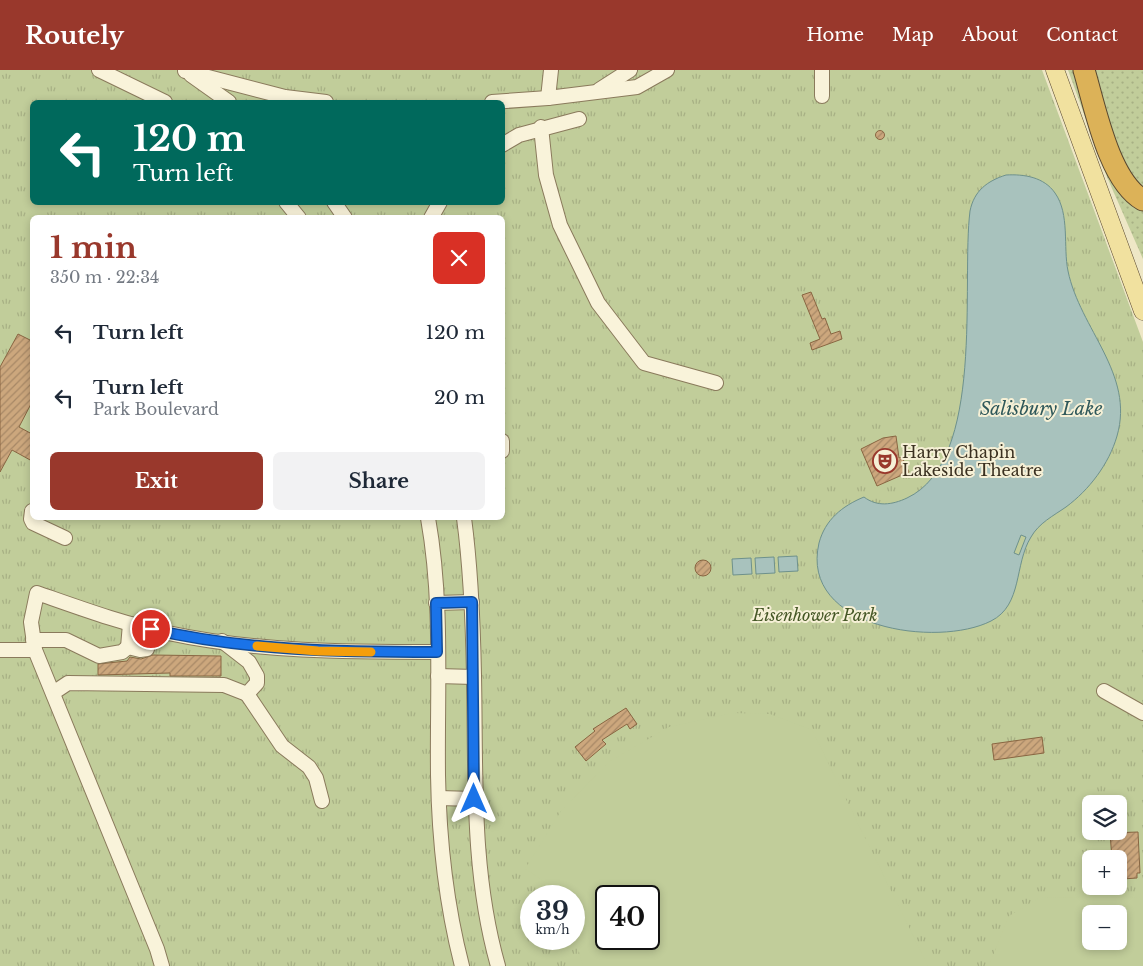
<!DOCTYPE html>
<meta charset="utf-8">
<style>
:root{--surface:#fff;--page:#f2f2f3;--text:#1f2937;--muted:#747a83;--accent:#99382c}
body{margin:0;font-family:"Libre Baskerville",serif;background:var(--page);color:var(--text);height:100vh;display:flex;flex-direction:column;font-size:19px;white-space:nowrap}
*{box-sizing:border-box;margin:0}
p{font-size:16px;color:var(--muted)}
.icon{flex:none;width:28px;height:28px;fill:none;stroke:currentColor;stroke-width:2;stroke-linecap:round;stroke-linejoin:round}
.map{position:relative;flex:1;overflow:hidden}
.side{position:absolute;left:30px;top:145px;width:475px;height:305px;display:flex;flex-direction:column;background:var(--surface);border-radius:8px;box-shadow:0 2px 8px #0003}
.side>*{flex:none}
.hud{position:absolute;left:30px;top:30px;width:475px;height:105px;border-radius:8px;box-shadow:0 2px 8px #0003;background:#00695c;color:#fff;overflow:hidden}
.fabs{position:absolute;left:1082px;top:725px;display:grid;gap:10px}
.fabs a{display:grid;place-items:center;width:45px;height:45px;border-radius:8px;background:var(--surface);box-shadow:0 2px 8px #0003;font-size:25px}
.speed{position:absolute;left:520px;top:815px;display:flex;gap:10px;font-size:25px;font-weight:700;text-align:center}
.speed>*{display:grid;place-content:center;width:65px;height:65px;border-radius:50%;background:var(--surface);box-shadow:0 2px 8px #0003;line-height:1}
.speed small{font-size:12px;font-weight:400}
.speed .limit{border:2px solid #111;border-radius:8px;background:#fff;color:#111}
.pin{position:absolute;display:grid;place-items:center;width:42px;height:42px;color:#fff;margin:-21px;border:2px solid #fff;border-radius:50%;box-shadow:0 1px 5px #0007}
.me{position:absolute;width:55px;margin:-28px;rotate:0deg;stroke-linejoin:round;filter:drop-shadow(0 0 4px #0008)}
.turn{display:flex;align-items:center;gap:18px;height:105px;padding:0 20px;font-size:22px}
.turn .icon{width:65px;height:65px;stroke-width:2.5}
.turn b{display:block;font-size:35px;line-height:42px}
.round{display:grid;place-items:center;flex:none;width:52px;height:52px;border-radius:8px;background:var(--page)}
.head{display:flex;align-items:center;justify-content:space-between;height:85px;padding:0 20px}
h1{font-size:30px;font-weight:700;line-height:38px;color:var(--accent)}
.action{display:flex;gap:10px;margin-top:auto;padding:10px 20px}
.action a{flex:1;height:58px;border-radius:8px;background:var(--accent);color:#fff;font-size:20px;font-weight:700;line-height:58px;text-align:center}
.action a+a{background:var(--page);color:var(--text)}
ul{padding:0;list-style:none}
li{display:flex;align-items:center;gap:15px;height:65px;padding:0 20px}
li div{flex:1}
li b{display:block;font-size:19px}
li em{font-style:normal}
header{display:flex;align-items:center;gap:30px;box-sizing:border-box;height:70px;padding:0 25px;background:var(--accent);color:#fff}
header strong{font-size:24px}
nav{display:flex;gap:28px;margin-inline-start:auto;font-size:18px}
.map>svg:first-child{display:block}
.grass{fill:url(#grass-dots)}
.park{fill:url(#park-tufts);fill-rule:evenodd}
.pitch{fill:#c1cd9a;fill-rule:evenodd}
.water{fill:#a8c2bd;stroke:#6e918c;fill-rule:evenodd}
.building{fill:url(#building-hatch);stroke:#896642}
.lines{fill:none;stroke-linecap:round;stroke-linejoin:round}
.minor-casing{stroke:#8a7a5c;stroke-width:16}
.major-casing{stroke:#584730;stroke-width:19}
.highway-casing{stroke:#584730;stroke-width:23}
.minor{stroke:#f9f3da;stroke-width:14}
.major{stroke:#f1e19f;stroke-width:18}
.highway{stroke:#dcb258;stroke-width:21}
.route-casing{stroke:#114b97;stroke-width:12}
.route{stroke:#1a73e8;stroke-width:9}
.slow{stroke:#f59e0b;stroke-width:9}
.labels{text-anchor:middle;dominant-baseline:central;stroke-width:4;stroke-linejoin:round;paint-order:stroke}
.poi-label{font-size:16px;fill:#3a3020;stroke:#f6f0d6;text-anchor:start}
.park-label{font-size:16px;font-style:italic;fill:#455726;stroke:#f6f0d6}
.water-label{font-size:18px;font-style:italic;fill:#2f585a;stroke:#f6f0d6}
</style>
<header>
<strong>Routely</strong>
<nav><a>Home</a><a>Map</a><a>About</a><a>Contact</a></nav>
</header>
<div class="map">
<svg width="1143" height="896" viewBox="0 0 1143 896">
<defs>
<pattern id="grass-dots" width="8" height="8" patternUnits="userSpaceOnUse" patternTransform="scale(1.25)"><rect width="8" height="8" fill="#c1cd9a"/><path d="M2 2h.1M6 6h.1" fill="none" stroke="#a7b084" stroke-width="1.8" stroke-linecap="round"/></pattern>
<pattern id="park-tufts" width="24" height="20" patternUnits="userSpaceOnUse" patternTransform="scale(1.25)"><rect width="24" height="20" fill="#c1cd9a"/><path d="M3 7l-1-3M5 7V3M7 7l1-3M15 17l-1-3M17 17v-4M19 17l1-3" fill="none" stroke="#a7b084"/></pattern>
<pattern id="building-hatch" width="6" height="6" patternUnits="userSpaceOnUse" patternTransform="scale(1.25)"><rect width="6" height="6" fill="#cca77d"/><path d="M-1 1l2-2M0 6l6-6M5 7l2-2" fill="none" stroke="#a78866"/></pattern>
</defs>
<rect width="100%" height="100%" fill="#eee7c6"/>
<g class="grass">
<polygon points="1068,0 1077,0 1143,139 1143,189 1107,107"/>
<polygon points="1089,0 1143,0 1143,124 1121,100"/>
</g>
<path class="park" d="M0 0H1042L1143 272V896H0ZM32 32H502V132H32ZM32 148H502V448H32ZM1091 734H1119V761H1091ZM1091 789H1119V816H1091ZM531 826H574V869H531ZM606 826H649V869H606ZM1091 844H1119V871H1091Z"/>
<g class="pitch">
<path d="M732 643 770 644 812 660 928 896H583L574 864V826H562L561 822 525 799 561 741 609 692 669 657ZM606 826H649V869H606Z"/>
<path d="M1143 827V896H989L1009 846 1039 828ZM1091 844H1119V871H1091Z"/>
</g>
<g class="water">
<path d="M1006 105C1024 104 1044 107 1055 123 1070 144 1063 177 1068 201 1080 259 1135 304 1117 366 1109 394 1089 420 1066 437 1053 446 1039 453 1031 467 1014 494 1023 535 991 551 938 578 799 559 819 473 825 450 842 436 864 427 877 437 892 435 907 428 986 391 961 213 970 141 974 121 987 111 1006 105ZM1021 465 1026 467 1019 485 1014 483Z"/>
<polygon points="797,486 798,501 779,502 778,487"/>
<polygon points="774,487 775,503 756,504 755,488"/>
<polygon points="751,488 752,504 733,505 732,489"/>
</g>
<g class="building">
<circle cx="880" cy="65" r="4.5"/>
<polygon points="811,222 822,249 825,248 831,264 840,261 842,269 812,280 810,273 820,269 802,225"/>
<polygon points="18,264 32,271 32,332 19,357 32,364 32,391 12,380 0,402 0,297"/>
<polygon points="896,366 899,388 902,387 909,402 877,416 861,379 883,368"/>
<circle cx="703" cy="498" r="8"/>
<polygon points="153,585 221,586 221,606 170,606 170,603 98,605 98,594 127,591 130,587 141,589"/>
<polygon points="626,638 637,654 630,659 627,654 602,670 606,674 586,691 575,677 595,661 593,659"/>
<polygon points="1042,667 1044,683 994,690 992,674"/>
<polygon points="1138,762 1140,803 1137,803 1137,808 1122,809 1119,789 1112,789 1110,763"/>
</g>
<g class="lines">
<defs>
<g id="minor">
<polyline points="99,0 165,32"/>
<polyline points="822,0 822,26"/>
<polyline points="185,1 285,27 326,32"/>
<polyline points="191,5 229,32"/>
<polyline points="599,20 630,0"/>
<polyline points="548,28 551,0"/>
<polyline points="492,32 548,28 637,17 667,0"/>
<polyline points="541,57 546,105 560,155 598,233 644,293 716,313"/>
<polyline points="502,75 519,65 579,49"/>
<polyline points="286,132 299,148"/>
<polyline points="334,132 345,148"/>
<polyline points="431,148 440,132"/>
<polyline points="502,371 502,381"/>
<polyline points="32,441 31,449 33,453 65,468"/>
<path d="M428 448C443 532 437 620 438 705 439 769 446 834 462 896"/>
<path d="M464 448C471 500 473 553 474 606 476 704 471 801 498 896"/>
<polyline points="436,533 472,532"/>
<polyline points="130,554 128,577 140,580 147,579 151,559"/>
<polyline points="33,570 66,570 99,586 122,582 128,577"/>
<polyline points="0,580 35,580"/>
<polyline points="438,606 474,607"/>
<polyline points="1104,621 1143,643"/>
<polyline points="53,623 68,613 224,615 247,624 257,613 257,606 249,592 222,571"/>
<polyline points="247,624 282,676 309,697 316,708 322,731"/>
<polyline points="439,728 474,729"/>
<path d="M162 896 157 879 35 580 31 552 37 523C80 538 123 554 168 563 256 582 348 582 437 582"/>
</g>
<polyline id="major" points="1055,0 1143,241"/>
<path id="highway" d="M1084 0C1095 37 1109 111 1143 130"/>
</defs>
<use href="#minor" class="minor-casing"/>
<use href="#major" class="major-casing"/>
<use href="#highway" class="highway-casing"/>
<use href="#minor" class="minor"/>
<use href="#major" class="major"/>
<use href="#highway" class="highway"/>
</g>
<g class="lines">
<defs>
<path id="route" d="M151 559C245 581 342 582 437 582L436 533 472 532 474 729"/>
</defs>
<use href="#route" class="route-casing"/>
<use href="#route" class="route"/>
<polyline class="slow" points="257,576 318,581 371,582"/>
</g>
<defs>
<symbol id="theatre-ring" viewBox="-11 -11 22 22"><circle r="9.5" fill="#f6f0d6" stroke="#99382c" stroke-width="1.5"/><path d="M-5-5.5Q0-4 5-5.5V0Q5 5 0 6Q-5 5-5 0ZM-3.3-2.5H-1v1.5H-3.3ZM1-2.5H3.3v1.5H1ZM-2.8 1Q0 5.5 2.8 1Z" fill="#99382c"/></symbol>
</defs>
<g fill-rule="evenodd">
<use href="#theatre-ring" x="871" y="377" width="28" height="28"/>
</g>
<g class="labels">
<g class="poi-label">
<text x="902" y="382">Harry Chapin<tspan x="902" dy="18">Lakeside Theatre</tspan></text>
</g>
<g class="park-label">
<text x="815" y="545">Eisenhower Park</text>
</g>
<g class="water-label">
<text x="1041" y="339">Salisbury Lake</text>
</g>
</g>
</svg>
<div class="fabs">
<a><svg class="icon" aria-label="layers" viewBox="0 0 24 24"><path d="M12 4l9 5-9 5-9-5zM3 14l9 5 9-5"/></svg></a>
<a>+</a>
<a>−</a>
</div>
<div class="speed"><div>39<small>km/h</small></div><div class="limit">40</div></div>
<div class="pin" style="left:151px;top:559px;background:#d93025"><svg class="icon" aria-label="arrive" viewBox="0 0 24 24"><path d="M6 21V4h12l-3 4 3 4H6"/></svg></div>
<svg class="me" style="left:474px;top:729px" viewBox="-20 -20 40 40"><path d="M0-17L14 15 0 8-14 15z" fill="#1a73e8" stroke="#fff" stroke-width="4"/></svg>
<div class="hud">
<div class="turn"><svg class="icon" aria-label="left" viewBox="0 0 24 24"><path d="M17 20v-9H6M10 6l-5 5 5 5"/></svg><div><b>120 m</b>Turn left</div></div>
</div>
<section class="side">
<div class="head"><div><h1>1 min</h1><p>350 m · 22:34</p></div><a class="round" style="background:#d93025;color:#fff"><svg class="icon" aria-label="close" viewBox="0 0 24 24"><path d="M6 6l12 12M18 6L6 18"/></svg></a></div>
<ul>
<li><svg class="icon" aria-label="left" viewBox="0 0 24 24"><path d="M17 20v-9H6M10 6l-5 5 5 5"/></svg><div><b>Turn left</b></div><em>120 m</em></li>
<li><svg class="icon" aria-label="left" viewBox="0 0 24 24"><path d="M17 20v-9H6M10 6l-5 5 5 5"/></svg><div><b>Turn left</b><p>Park Boulevard</p></div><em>20 m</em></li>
</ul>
<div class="action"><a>Exit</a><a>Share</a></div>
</section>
</div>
